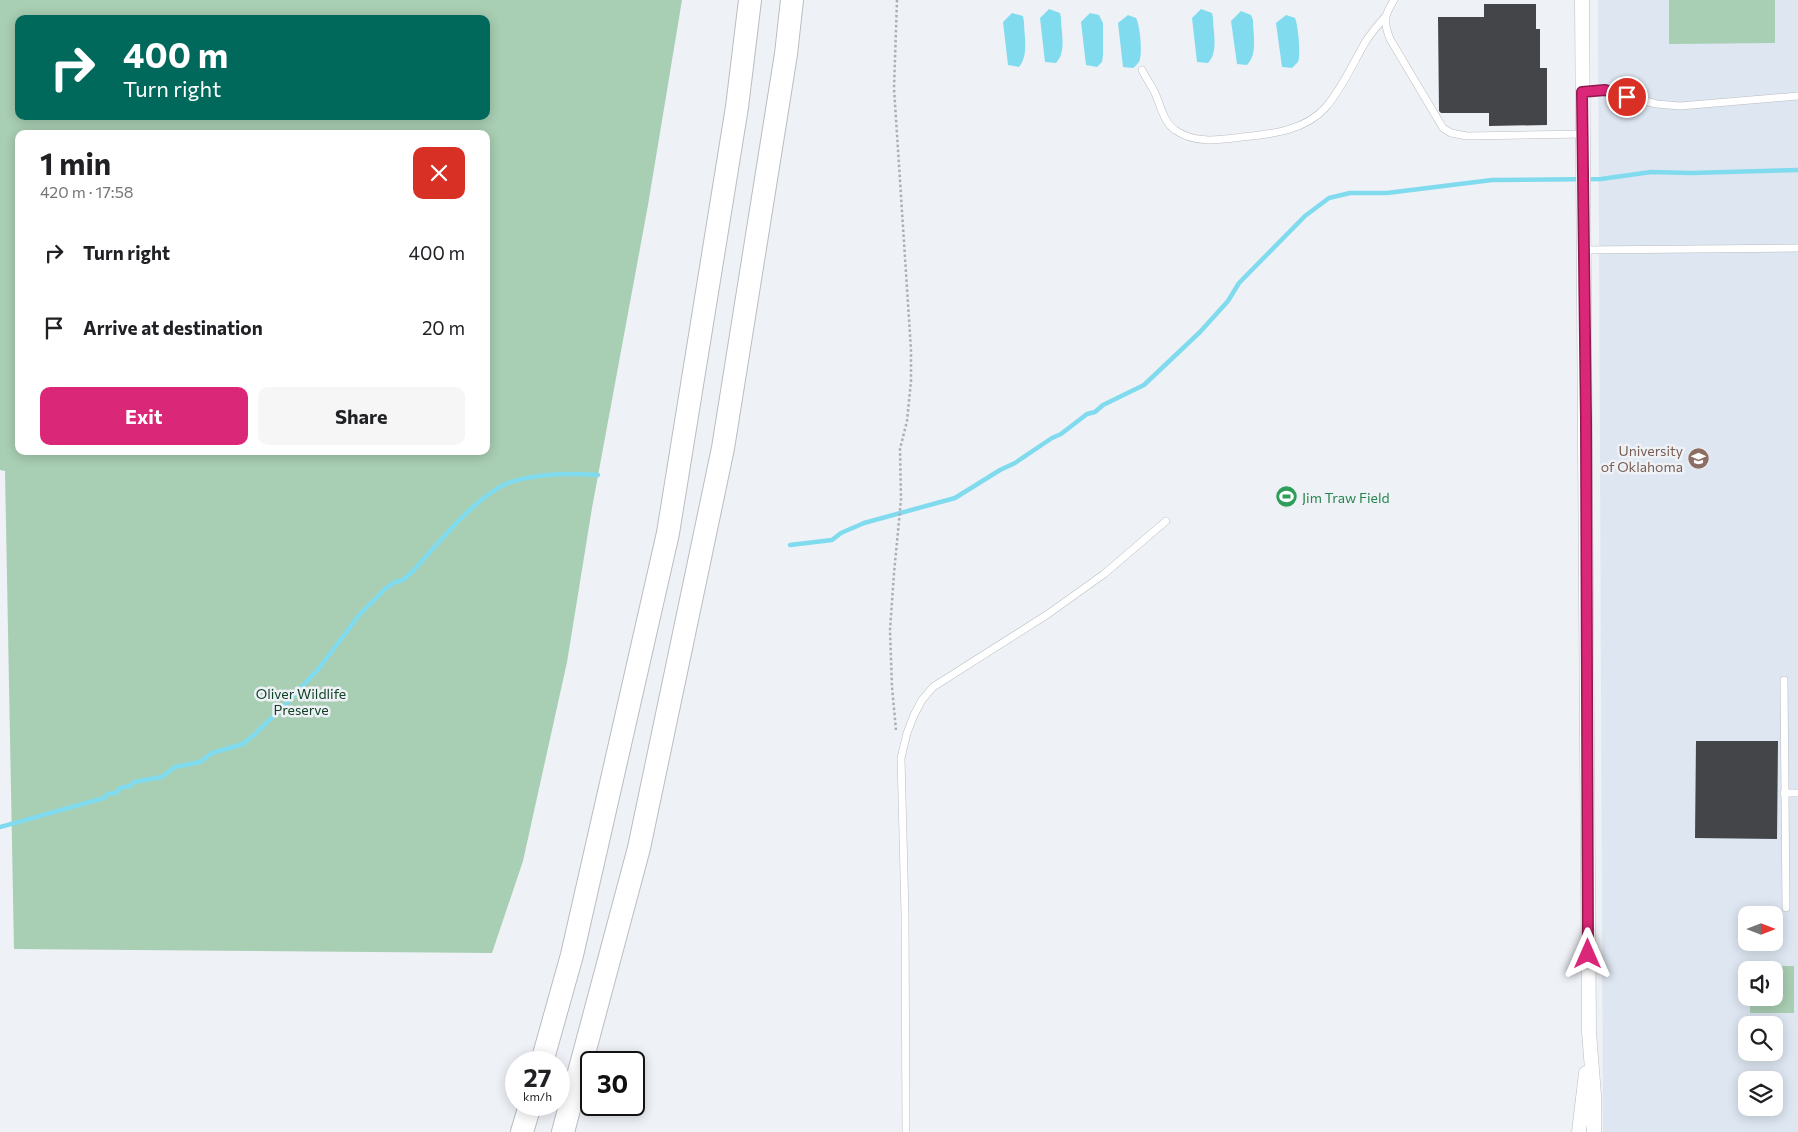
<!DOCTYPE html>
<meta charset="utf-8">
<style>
:root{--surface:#fff;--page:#f6f6f6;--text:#202124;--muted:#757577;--accent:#db2777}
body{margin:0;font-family:Commissioner,sans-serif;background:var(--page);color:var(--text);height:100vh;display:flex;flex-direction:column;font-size:19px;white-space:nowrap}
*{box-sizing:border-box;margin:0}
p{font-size:16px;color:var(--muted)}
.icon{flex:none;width:28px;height:28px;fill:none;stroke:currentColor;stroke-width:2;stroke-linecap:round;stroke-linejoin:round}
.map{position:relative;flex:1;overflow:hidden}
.drawer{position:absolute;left:15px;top:130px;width:475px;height:325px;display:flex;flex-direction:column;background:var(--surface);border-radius:10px;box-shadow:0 2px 12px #0003}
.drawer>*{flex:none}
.top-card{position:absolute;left:15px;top:15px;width:475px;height:105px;border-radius:10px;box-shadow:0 2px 12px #0003;background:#00695c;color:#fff;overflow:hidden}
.needle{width:32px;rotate:90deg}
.fabs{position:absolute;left:1738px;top:906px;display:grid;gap:10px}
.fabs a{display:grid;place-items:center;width:45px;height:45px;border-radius:10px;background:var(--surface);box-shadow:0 2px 12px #0003;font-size:25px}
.speed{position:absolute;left:505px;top:1051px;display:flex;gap:10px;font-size:25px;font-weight:700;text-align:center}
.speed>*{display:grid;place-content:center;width:65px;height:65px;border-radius:50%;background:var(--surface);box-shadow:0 2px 12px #0003;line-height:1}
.speed small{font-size:12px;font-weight:400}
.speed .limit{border:2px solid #111;border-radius:8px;background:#fff;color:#111}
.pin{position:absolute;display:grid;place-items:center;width:42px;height:42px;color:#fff;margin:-21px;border:2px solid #fff;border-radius:50%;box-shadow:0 1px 5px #0007}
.me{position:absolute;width:55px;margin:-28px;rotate:0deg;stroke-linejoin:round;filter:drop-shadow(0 0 4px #0008)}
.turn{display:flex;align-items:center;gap:18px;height:105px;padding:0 25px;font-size:22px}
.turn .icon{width:65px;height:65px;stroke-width:2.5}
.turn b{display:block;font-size:35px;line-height:42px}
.round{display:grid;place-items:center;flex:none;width:52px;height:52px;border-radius:10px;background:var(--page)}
.head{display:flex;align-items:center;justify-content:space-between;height:85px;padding:0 25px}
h1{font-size:30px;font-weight:700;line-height:38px}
.primary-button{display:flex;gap:10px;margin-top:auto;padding:10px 25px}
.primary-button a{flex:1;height:58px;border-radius:10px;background:var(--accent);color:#fff;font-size:20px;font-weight:700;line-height:58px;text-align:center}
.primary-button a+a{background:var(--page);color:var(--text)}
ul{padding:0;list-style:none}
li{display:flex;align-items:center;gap:15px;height:75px;padding:0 25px}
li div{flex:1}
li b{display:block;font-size:19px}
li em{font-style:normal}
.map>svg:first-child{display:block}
.built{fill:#dde6f1;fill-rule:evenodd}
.green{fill:#a8ceb3;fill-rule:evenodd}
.water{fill:#80dbef}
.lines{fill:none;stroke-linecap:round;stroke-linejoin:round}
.stream{stroke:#80dbef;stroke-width:4.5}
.building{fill:#434549}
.service-casing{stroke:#b9bdc1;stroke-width:8}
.minor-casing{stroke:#b9bdc1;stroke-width:15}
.trunk-casing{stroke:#b9bdc1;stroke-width:24}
.path{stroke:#abaeb2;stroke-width:2.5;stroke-dasharray:2.5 2.5;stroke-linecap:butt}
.service{stroke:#fff;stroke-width:7}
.minor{stroke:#fff;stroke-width:14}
.trunk{stroke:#fff;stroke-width:22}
.route-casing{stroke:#8e194d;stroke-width:12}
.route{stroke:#db2777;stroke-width:9}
.labels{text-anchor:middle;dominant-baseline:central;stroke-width:5;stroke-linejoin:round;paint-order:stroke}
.education-label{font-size:14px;fill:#785e54;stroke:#eef1f6;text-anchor:end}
.leisure-label{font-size:14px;fill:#27864d;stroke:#eef1f6;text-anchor:start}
.park-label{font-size:14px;fill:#114225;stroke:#eef1f6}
</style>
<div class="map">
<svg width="1798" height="1132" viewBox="0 0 1798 1132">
<rect width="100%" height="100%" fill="#eef1f6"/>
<path class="built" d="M1598 0H1798V1132H1603ZM1746 915H1774V942H1746ZM1746 970H1774V998H1746ZM1746 1025H1774V1052H1746ZM1746 1080H1774V1108H1746Z"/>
<g class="green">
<path d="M0 0H682L648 205 592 508 567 662 523 861 492 953 14 949 5 471 0 470ZM19 19H486V116H19ZM19 134H486V451H19Z"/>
<polygon points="1669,0 1775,0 1775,43 1669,44"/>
<polygon points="1749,966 1794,966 1794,1013 1750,1013 1750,998 1774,998 1774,970 1749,970"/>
</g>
<g class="water">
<path d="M1049 9 1060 13 1061 18C1061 32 1067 52 1056 63L1045 62 1040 18Z"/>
<path d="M1201 9 1212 13 1213 18C1213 32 1219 52 1208 63L1197 62 1192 18Z"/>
<path d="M1241 11 1251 15 1253 20C1253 35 1258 54 1247 65L1237 64 1231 21Z"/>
<path d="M1012 13 1023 16 1024 22C1024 36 1029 55 1019 67L1008 65 1003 22Z"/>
<polygon points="1090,13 1099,15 1103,23 1103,55 1102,62 1097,67 1086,65 1081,22"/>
<path d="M1128 15 1136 18C1140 25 1143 55 1139 62 1138 63 1135 67 1133 68L1123 67 1118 23Z"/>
<path d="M1286 15 1295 18C1298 25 1301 55 1298 62 1297 63 1293 67 1292 68L1282 67 1276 23Z"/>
</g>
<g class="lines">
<g class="stream">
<polyline points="790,545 832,540 841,533 864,523 955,498 1000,470 1015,463 1052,438 1061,434 1087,414 1095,412 1103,405 1144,385 1200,332 1228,301 1239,283 1305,216 1329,198 1350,193 1387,193 1492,180 1601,179 1651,172 1691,173 1798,170"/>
<path d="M0 827 104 798 108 794 116 793 120 788 130 786 134 782 162 777 175 767 200 762 212 753 243 744 255 734 286 704 320 667 360 614 385 589 395 582 403 580 412 572C436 546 479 492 511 482 539 473 569 473 598 475"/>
</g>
</g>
<g class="building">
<polygon points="1484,4 1536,4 1536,29 1540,29 1540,68 1547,68 1547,125 1489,126 1489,113 1441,113 1439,111 1438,17 1484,17"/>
<polygon points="1696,741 1778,741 1777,839 1695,838"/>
</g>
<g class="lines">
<defs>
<g id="service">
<path d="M1394 0C1384 16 1383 21 1390 39L1443 128 1451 133 1467 136 1583 134"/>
<path d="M1142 70C1146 78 1151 85 1155 93 1160 104 1164 123 1175 130 1195 144 1219 140 1242 137 1271 134 1305 131 1326 107 1343 87 1353 63 1366 41 1371 33 1378 25 1385 17"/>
<polyline points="1582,92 1605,91 1657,104 1680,106 1798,96"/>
<polyline points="1584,250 1798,248"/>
<polyline points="1784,680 1786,908"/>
<polyline points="1784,793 1798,793"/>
<polyline points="906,1132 905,913 901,758 907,733 914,715 922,700 933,687 1048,614 1104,574 1166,521"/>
</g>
<g id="minor">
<polyline points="1582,0 1589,1032 1594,1095 1594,1132"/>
<polyline points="1579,1132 1586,1073"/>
</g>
<g id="trunk">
<polyline points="542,1062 572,955 668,533 737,107 750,0"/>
<polyline points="522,1132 530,1105"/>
<polyline points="563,1132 639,848 723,448 786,54 792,0"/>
</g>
</defs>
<use href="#service" class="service-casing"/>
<use href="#minor" class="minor-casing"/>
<use href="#trunk" class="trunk-casing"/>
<polyline class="path" points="896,730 892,687 890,630 894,573 901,500 900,449 907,421 911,381 911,350 894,88 897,0"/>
<use href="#service" class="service"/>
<use href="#minor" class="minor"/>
<use href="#trunk" class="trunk"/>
</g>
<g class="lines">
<defs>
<polyline id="route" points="1588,954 1586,421 1582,92 1605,90 1627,97"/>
</defs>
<use href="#route" class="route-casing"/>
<use href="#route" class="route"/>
</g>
<defs>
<symbol id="university-disc" viewBox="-11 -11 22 22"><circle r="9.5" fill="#8d6e63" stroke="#eef1f6"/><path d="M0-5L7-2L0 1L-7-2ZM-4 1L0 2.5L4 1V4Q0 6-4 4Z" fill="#fff"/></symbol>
<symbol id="stadium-disc" viewBox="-11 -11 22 22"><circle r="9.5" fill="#2e9e5b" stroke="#eef1f6"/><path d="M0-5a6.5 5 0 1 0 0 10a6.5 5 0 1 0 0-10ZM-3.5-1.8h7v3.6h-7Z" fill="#fff"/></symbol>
</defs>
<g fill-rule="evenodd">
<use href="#university-disc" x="1686" y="446" width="25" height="25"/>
<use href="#stadium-disc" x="1274" y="484" width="25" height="25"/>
</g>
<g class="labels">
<g class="education-label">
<text x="1683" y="450">University<tspan x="1683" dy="16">of Oklahoma</tspan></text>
</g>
<g class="leisure-label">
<text x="1302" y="497">Jim Traw Field</text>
</g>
<g class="park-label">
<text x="301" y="693">Oliver Wildlife<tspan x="301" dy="16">Preserve</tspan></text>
</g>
</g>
</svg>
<div class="fabs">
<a><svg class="needle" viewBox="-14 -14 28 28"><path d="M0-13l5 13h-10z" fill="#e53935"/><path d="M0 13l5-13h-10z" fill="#757577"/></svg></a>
<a><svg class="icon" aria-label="sound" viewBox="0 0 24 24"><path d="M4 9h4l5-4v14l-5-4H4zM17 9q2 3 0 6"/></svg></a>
<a><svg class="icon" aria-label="search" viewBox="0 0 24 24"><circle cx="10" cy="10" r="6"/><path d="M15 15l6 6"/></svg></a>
<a><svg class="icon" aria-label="layers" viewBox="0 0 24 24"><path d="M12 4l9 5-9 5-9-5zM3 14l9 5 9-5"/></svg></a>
</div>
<div class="speed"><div>27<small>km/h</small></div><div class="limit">30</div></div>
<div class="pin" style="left:1627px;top:97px;background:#d93025"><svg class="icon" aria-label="arrive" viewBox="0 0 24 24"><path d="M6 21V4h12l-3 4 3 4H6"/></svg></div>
<svg class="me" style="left:1588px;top:954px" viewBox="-20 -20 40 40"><path d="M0-17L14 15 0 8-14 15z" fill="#db2777" stroke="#fff" stroke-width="4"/></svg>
<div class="top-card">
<div class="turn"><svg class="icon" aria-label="right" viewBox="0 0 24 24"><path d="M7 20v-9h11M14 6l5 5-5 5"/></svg><div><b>400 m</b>Turn right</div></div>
</div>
<section class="drawer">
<div class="head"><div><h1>1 min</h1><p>420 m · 17:58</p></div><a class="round" style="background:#d93025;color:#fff"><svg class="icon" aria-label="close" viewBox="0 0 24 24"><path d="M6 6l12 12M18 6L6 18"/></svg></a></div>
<ul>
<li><svg class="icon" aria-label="right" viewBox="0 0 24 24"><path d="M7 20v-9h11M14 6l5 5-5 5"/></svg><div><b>Turn right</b></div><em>400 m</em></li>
<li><svg class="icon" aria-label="arrive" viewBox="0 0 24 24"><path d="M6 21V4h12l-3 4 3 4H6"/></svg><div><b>Arrive at destination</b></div><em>20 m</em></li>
</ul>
<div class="primary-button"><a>Exit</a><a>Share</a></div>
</section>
</div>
